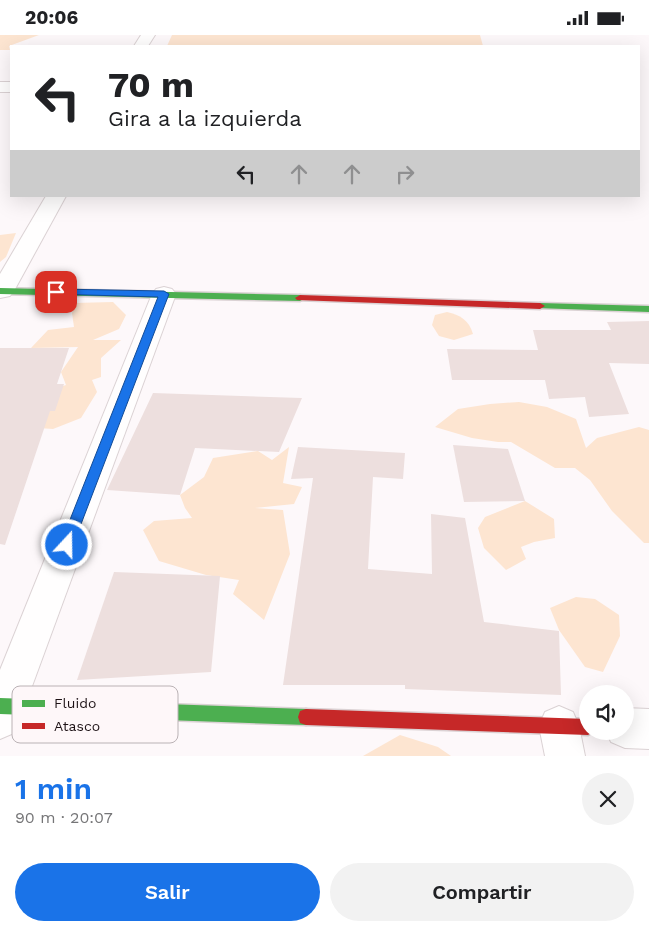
<!DOCTYPE html>
<html lang="es">
<meta charset="utf-8">
<style>
:root{--surface:#fff;--page:#f2f2f2;--text:#202124;--muted:#757577;--accent:#1a73e8}
body{margin:0;font-family:"Work Sans",sans-serif;background:var(--page);color:var(--text);height:100vh;display:flex;flex-direction:column;font-size:19px;white-space:nowrap}
*{box-sizing:border-box;margin:0}
p{font-size:16px;color:var(--muted)}
.icon{flex:none;width:28px;height:28px;fill:none;stroke:currentColor;stroke-width:2;stroke-linecap:round;stroke-linejoin:round}
.map{position:relative;height:721px;overflow:hidden}
.panel{display:flex;flex-direction:column;background:var(--surface);flex:1}
.panel>*{flex:none}
.banner{position:absolute;left:10px;top:10px;width:630px;height:152px;border-radius:0px;box-shadow:0 5px 20px #0002;background:#fff;color:var(--text);overflow:hidden}
.tools{position:absolute;left:579px;top:650px;display:grid;gap:10px}
.tools a{display:grid;place-items:center;width:55px;height:55px;border-radius:50%;background:var(--surface);box-shadow:0 5px 20px #0002;font-size:25px}
.pin{position:absolute;display:grid;place-items:center;width:42px;height:42px;color:#fff;margin:-21px;border-radius:10px;box-shadow:0 2px 8px #0006}
.me{position:absolute;width:55px;margin:-28px;rotate:21deg;stroke-linejoin:round;filter:drop-shadow(0 0 4px #0008)}
.turn{display:flex;align-items:center;gap:18px;height:105px;padding:0 15px;font-size:22px}
.turn .icon{width:65px;height:65px;stroke-width:2.5}
.turn b{display:block;font-size:35px;line-height:42px}
.lanes{display:flex;align-items:center;height:48px;padding:0 15px;background:#0003;justify-content:center;gap:25px;direction:ltr}
.lanes .off{opacity:.35}
.round{display:grid;place-items:center;flex:none;width:52px;height:52px;border-radius:26px;background:var(--page)}
.summary{display:flex;align-items:center;justify-content:space-between;height:85px;padding:0 15px}
h1{font-size:30px;font-weight:600;line-height:38px;color:var(--accent)}
.primary-button{display:flex;gap:10px;margin-top:auto;padding:10px 15px}
.primary-button a{flex:1;height:58px;border-radius:30px;background:var(--accent);color:#fff;font-size:20px;font-weight:600;line-height:58px;text-align:center}
.primary-button a+a{background:var(--page);color:var(--text)}
.status{display:flex;justify-content:space-between;align-items:center;height:35px;padding:0 25px;background:var(--surface);direction:ltr}
.status svg{height:14px;fill:currentColor}
.map>svg:first-child{display:block}
.green{fill:#fde5d1}
.building{fill:#eddfde}
.lines{fill:none;stroke-linecap:round;stroke-linejoin:round}
.street-casing{stroke:#dbd2d4;stroke-width:2}
.fast-casing{stroke:#dbd2d4;stroke-width:3}
.jam-casing{stroke:#dbd2d4;stroke-width:3}
.street{fill:#fffefe;fill-rule:evenodd}
.fast{fill:#4caf50;fill-rule:evenodd}
.jam{fill:#c62828;fill-rule:evenodd}
.route{fill:#1a73e8;stroke:#114b97}
.key{fill:#fef7f9;stroke:#bab2b5;stroke-width:1}
.key-label{font-size:14px;fill:#1d1216}
</style>
<div class="status"><b>20:06</b><svg viewBox="0 0 49 12"><path d="M0 12V9h3v3zM5 12V6h3v6zM10 12V3h3v9zM15 12V0h3v12zM26 1h20v11H26zM47 4h2v5h-2z"/></svg></div>
<div class="map">
<svg width="649" height="721" viewBox="0 0 649 721">
<rect width="100%" height="100%" fill="#fdf8fa"/>
<g class="green">
<polygon points="0,0 39,0 9,11 10,15 0,15"/>
<polygon points="172,0 480,0 483,11 167,11"/>
<polygon points="16,198 6,222 0,227 0,200"/>
<polygon points="113,267 126,280 119,294 93,305 121,305 101,323 101,342 92,345 97,357 81,383 53,394 24,392 47,356 66,350 61,337 78,312 31,313 48,295 74,292 72,278 74,268"/>
<path d="M447 277C460 280 469 285 473 299L454 305 439 301 432 290 435 280Z"/>
<polygon points="519,367 547,372 576,384 586,413 597,403 639,392 649,395 649,508 644,508 612,476 590,445 575,433 555,433 511,407 498,407 472,403 435,392 458,374 490,369"/>
<polygon points="289,412 283,448 302,452 294,469 255,473 283,475 290,519 264,585 233,559 239,545 206,540 159,526 143,495 154,486 192,483 185,473 180,460 204,442 213,423 258,416 272,425"/>
<polygon points="525,466 554,484 555,503 534,507 521,512 526,524 506,535 484,513 478,493 485,482"/>
<polygon points="576,562 595,564 619,580 620,601 603,637 585,632 559,595 550,573"/>
<polygon points="400,700 438,712 451,721 363,721"/>
</g>
<g class="building">
<polygon points="649,286 649,329 609,328 629,379 589,382 585,362 549,364 545,345 452,345 447,314 538,315 533,295 611,295 607,287"/>
<polygon points="0,313 69,313 57,349 64,349 55,376 50,376 5,510 0,509"/>
<polygon points="153,358 302,363 279,417 195,413 180,460 107,455"/>
<polygon points="453,410 508,414 525,466 464,467"/>
<polygon points="298,412 405,418 403,444 373,442 368,534 432,539 431,479 465,483 484,587 559,596 561,660 405,654 405,650 283,650 313,443 291,444"/>
<polygon points="114,537 220,541 211,637 77,645"/>
</g>
<g class="lines">
<defs>
<g id="street">
<polygon points="141,0 155,0 148,11 134,11"/>
<rect x="0" y="47" width="11" height="10"/>
<polygon points="46,161 66,161 14,256 10,261 0,263 0,239"/>
<polygon points="164,252 172,254 176,259 20,684 14,698 0,704 0,635 152,259 156,254"/>
<polygon points="559,671 573,677 579,691 585,721 545,721 539,691 545,677"/>
<polygon points="625,673 649,674 649,714 625,713 611,707 606,696 625,696"/>
</g>
<g id="fast">
<polygon points="0,253 300,260 305,263 300,266 0,259"/>
<polygon points="540,268 649,271 649,277 536,273 535,271"/>
<polygon points="0,663 306,674 312,676 314,682 312,688 306,690 0,679"/>
</g>
<g id="jam">
<polygon points="300,260 540,268 545,271 540,274 297,265 295,263"/>
<polygon points="306,674 588,684 588,696 594,696 588,700 306,690 300,688 298,682 300,676"/>
</g>
</defs>
<use href="#street" class="street-casing"/>
<use href="#fast" class="fast-casing"/>
<use href="#jam" class="jam-casing"/>
<use href="#street" class="street"/>
<use href="#fast" class="fast"/>
<use href="#jam" class="jam"/>
</g>
<polygon class="route" points="56,254 164,256 169,259 73,510 71,514 67,516 62,514 60,510 158,262 52,259 51,257"/>
<rect x="12" y="651" width="166" height="57" rx="8" class="key"/>
<rect x="22" y="665" width="23" height="7" fill="#4caf50"/>
<rect x="22" y="688" width="23" height="6" fill="#c62828"/>
<g class="key-label">
<text x="54" y="673">Fluido</text>
<text x="54" y="696">Atasco</text>
</g>
</svg>
<div class="tools">
<a><svg class="icon" aria-label="sound" viewBox="0 0 24 24"><path d="M4 9h4l5-4v14l-5-4H4zM17 9q2 3 0 6"/></svg></a>
</div>
<div class="pin" style="left:56px;top:257px;background:#d93025"><svg class="icon" aria-label="arrive" viewBox="0 0 24 24"><path d="M6 21V4h12l-3 4 3 4H6"/></svg></div>
<svg class="me" style="left:67px;top:510px" viewBox="-20 -20 40 40"><circle r="17" fill="#1a73e8" stroke="#fff" stroke-width="3"/><path d="M0-11L8 9 0 5-8 9z" fill="#fff"/></svg>
<div class="banner">
<div class="turn"><svg class="icon" aria-label="left" viewBox="0 0 24 24"><path d="M17 20v-9H6M10 6l-5 5 5 5"/></svg><div><b>70 m</b>Gira a la izquierda</div></div>
<div class="lanes"><svg class="icon" aria-label="left" viewBox="0 0 24 24"><path d="M17 20v-9H6M10 6l-5 5 5 5"/></svg><svg class="icon off" aria-label="ahead" viewBox="0 0 24 24"><path d="M12 20V5M6 11l6-6 6 6"/></svg><svg class="icon off" aria-label="ahead" viewBox="0 0 24 24"><path d="M12 20V5M6 11l6-6 6 6"/></svg><svg class="icon off" aria-label="right" viewBox="0 0 24 24"><path d="M7 20v-9h11M14 6l5 5-5 5"/></svg></div>
</div>
</div>
<section class="panel">
<div class="summary"><div><h1>1 min</h1><p>90 m · 20:07</p></div><a class="round"><svg class="icon" aria-label="close" viewBox="0 0 24 24"><path d="M6 6l12 12M18 6L6 18"/></svg></a></div>
<div class="primary-button"><a>Salir</a><a>Compartir</a></div>
</section>
